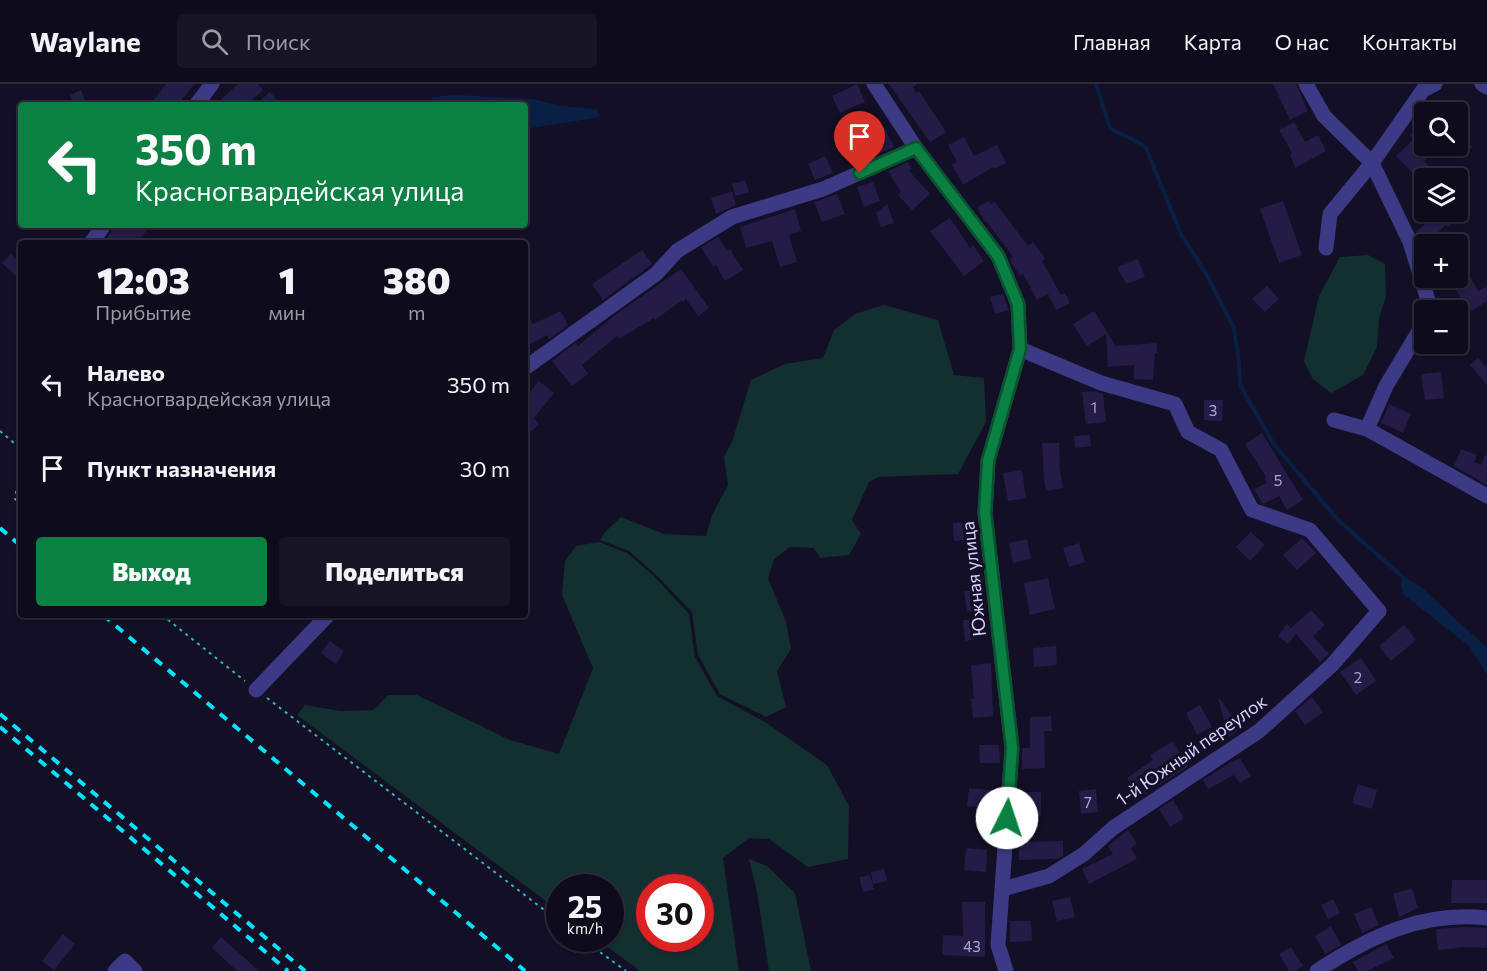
<!DOCTYPE html>
<html lang="ru">
<meta charset="utf-8">
<style>
:root{--surface:#0e0b1c;--page:#171425;--text:#f1f3f6;--muted:#9b9ba3;--line:#2e2b3b;--accent:#0b8043}
body{margin:0;font-family:Commissioner,sans-serif;background:var(--page);color:var(--text);height:100vh;display:flex;flex-direction:column;font-size:22px;white-space:nowrap}
*{box-sizing:border-box;margin:0}
p{font-size:20px;color:var(--muted)}
.icon{flex:none;width:33px;height:33px;fill:none;stroke:currentColor;stroke-width:2;stroke-linecap:round;stroke-linejoin:round}
.map{position:relative;flex:1;overflow:hidden}
.details{position:absolute;left:18px;top:156px;width:510px;height:378px;display:flex;flex-direction:column;background:var(--surface);border-radius:6px;box-shadow:0 2px 4px #0004,0 0 0 2px var(--line)}
.details>*{flex:none}
.guide{position:absolute;left:18px;top:18px;width:510px;height:126px;border-radius:6px;box-shadow:0 2px 4px #0004,0 0 0 2px var(--line);background:#0b8043;color:#fff;overflow:hidden}
.controls{position:absolute;left:1414px;top:18px;display:grid;gap:12px}
.controls a{display:grid;place-items:center;width:54px;height:54px;border-radius:6px;background:var(--surface);box-shadow:0 2px 4px #0004,0 0 0 2px var(--line);font-size:30px}
.speed{position:absolute;left:546px;top:790px;display:flex;gap:12px;font-size:30px;font-weight:700;text-align:center}
.speed>*{display:grid;place-content:center;width:78px;height:78px;border-radius:50%;background:var(--surface);box-shadow:0 2px 4px #0004,0 0 0 2px var(--line);line-height:1}
.speed small{font-size:15px;font-weight:400}
.speed .limit{border:9px solid #d22;background:#fff;color:#111}
.pin{position:absolute;display:grid;place-items:center;width:51px;height:51px;color:#fff;margin:-62px -26px;border-radius:50% 50% 50% 0;rotate:-45deg;box-shadow:0 0 6px #0007}
.pin .icon{rotate:45deg}
.me{position:absolute;width:66px;margin:-33px;rotate:4deg;stroke-linejoin:round;filter:drop-shadow(0 0 4px #0008)}
.turn{display:flex;align-items:center;gap:21px;height:126px;padding:0 18px;font-size:27px}
.turn .icon{width:78px;height:78px;stroke-width:2.5}
.turn b{display:block;font-size:42px;line-height:51px}
.eta{display:flex;justify-content:space-evenly;align-items:center;height:102px;text-align:center}
.eta b{font-size:36px;font-weight:800;line-height:42px}
.primary-button{display:flex;gap:12px;margin-top:auto;padding:12px 18px}
.primary-button a{flex:1;height:69px;border-radius:6px;background:var(--accent);color:#fff;font-size:24px;font-weight:800;line-height:69px;text-align:center}
.primary-button a+a{background:var(--page);color:var(--text)}
ul{padding:0;list-style:none}
li{display:flex;align-items:center;gap:18px;height:84px;padding:0 18px}
li div{flex:1}
li b{display:block;font-size:22px}
li em{font-style:normal}
header{display:flex;align-items:center;gap:36px;box-sizing:border-box;height:84px;padding:0 30px;background:var(--surface);border-bottom:2px solid var(--line)}
header strong{font-size:28px}
nav{display:flex;gap:33px;margin-inline-start:auto;font-size:21px}
.search{width:420px;height:54px;background:var(--page);display:flex;align-items:center;gap:15px;box-sizing:border-box;padding:0 21px;border-radius:6px;color:var(--muted);font-size:22px}
.map>svg:first-child{display:block}
.green{fill:#12302f;fill-rule:evenodd}
.water{fill:#0a1f44}
.lines{fill:none;stroke-linecap:round;stroke-linejoin:round}
.stream{stroke:#0a1f44;stroke-width:4}
.building{fill:#241b47}
.path{stroke:#2fb8b0;stroke-width:2;stroke-dasharray:3 4.5;stroke-linecap:butt}
.minor{stroke:#3d3a85;stroke-width:15}
.rail{stroke:#00e5ff;stroke-width:4;stroke-dasharray:9 8;stroke-linecap:butt}
.route-casing{stroke:#07532c;stroke-width:15}
.route{stroke:#0b8043;stroke-width:10}
.labels{text-anchor:middle;dominant-baseline:central;stroke-width:6;stroke-linejoin:round;paint-order:stroke}
.number-label{font-size:15px;fill:#aca6d1}
.street-label{font-size:18px;fill:#d9d4ff;stroke:#130f26}
</style>
<header>
<strong>Waylane</strong>
<div class="search"><svg class="icon" aria-label="search" viewBox="0 0 24 24"><circle cx="10" cy="10" r="6"/><path d="M15 15l6 6"/></svg>Поиск</div>
<nav><a>Главная</a><a>Карта</a><a>О нас</a><a>Контакты</a></nav>
</header>
<div class="map">
<svg width="1487" height="887" viewBox="0 0 1487 887">
<rect width="100%" height="100%" fill="#130f26"/>
<g class="green">
<polygon points="1368,171 1385,180 1386,213 1379,234 1377,263 1363,291 1331,309 1312,294 1304,277 1319,212 1340,173"/>
<polygon points="884,221 938,236 954,291 984,294 986,338 958,390 878,393 869,398 852,436 861,450 849,471 820,474 814,464 790,463 774,475 768,494 786,538 791,565 777,587 786,623 766,633 720,610 698,571 692,528 655,490 629,467 600,456 605,448 621,433 664,450 706,452 712,431 728,401 724,373 732,358 751,296 785,280 823,274 834,246 855,230"/>
<path d="M599 458 627 469 654 492 689 530 695 573 717 612 765 638 827 681 849 722 848 775 808 783 769 755 749 754 723 774 739 887H640L597 855H610V804H560L559 827 297 631 305 621 340 627 374 626 388 611H417L510 656 559 670 593 584 562 511 565 477 576 462ZM650 804H700V855H650Z"/>
<polygon points="749,775 767,782 795,809 811,887 769,887 757,808"/>
</g>
<g class="water">
<polygon points="456,11 533,15 562,22 596,25 601,33 525,45 525,21 431,21 432,13"/>
<polygon points="1402,492 1420,502 1487,564 1487,590 1469,562 1404,511 1401,501"/>
</g>
<g class="lines">
<path class="stream" d="M1096 0 1110 44C1122 52 1135 54 1146 64L1181 150 1205 188 1234 244 1239 279 1240 301 1273 359 1338 436 1405 495"/>
</g>
<g class="building">
<polygon points="166,0 194,0 178,21 150,21"/>
<polygon points="238,0 258,0 263,6 246,21 215,21"/>
<polygon points="857,0 865,18 840,29 832,12"/>
<polygon points="889,0 917,0 913,3 916,9 919,7 946,48 930,58"/>
<polygon points="1273,0 1296,0 1308,27 1290,36"/>
<polygon points="81,6 87,21 74,21 70,11"/>
<polygon points="270,8 282,21 255,21"/>
<polygon points="1425,35 1425,62 1439,62 1424,77 1431,85 1420,96 1396,72 1414,55 1410,51"/>
<polygon points="1294,38 1305,58 1318,51 1326,67 1295,84 1290,70 1292,69 1279,46"/>
<polygon points="884,43 894,63 877,70 866,52"/>
<polygon points="1458,49 1469,62 1473,62 1458,75 1458,73 1448,62 1458,62"/>
<polygon points="964,53 974,72 997,61 1006,79 994,85 993,83 963,101 952,81 957,78 948,61"/>
<polygon points="825,72 833,89 815,96 808,80"/>
<polygon points="908,78 912,85 909,87 930,110 912,126 898,111 901,108 888,87"/>
<polygon points="745,96 749,108 735,112 732,100"/>
<polygon points="873,98 880,117 864,123 857,103"/>
<polygon points="732,107 736,121 716,130 711,114"/>
<polygon points="837,110 845,130 822,138 814,118"/>
<polygon points="989,117 991,120 995,118 1028,162 1033,158 1045,174 1042,177 1061,211 1065,209 1070,219 1056,226 1048,210 1037,216 1023,190 1020,192 1012,180 1010,175 1013,173 987,138 985,138 977,123"/>
<polygon points="1283,117 1302,171 1279,179 1260,125"/>
<polygon points="887,120 894,139 881,143 876,129"/>
<polygon points="795,125 801,147 789,151 797,178 780,183 772,157 746,164 740,143"/>
<polygon points="1439,128 1454,128 1459,133 1448,143 1446,141 1426,159 1416,148"/>
<polygon points="950,134 970,164 973,161 984,177 964,192 930,147"/>
<polygon points="116,141 152,141 140,154 137,152 131,159 113,159 107,154"/>
<polygon points="718,153 727,167 730,165 743,186 725,197 716,181 713,183 701,163"/>
<polygon points="642,166 652,180 603,216 592,200"/>
<polygon points="11,170 21,181 21,187 16,192 2,179"/>
<polygon points="1138,175 1145,193 1126,200 1117,183"/>
<polygon points="681,185 709,224 698,232 686,215 683,218 682,216 655,236 654,234 619,255 617,252 582,281 588,290 572,302 552,277 576,259 578,262 614,232"/>
<polygon points="1466,185 1478,207 1487,202 1487,217 1470,228 1448,194 1458,194 1458,189"/>
<polygon points="1267,202 1279,215 1265,228 1252,215"/>
<polygon points="1003,210 1009,226 995,230 990,213"/>
<polygon points="525,226 533,240 561,227 568,241 549,255 547,251 525,263"/>
<polygon points="1094,227 1116,262 1157,259 1157,269 1155,269 1153,296 1134,295 1134,281 1108,283 1106,250 1087,262 1073,240"/>
<polygon points="1478,274 1487,284 1487,301 1470,281"/>
<polygon points="1441,288 1444,314 1425,316 1421,290"/>
<polygon points="539,297 554,309 534,334 539,340 525,353 525,314"/>
<polygon points="1095,307 1103,310 1106,338 1086,340 1082,308"/>
<polygon points="1204,316 1223,316 1222,337 1204,336"/>
<polygon points="1389,320 1411,330 1403,349 1381,339"/>
<polygon points="1262,349 1303,416 1287,426 1279,412 1264,420 1262,419 1254,405 1267,399 1264,394 1266,393 1245,360"/>
<polygon points="1090,351 1091,362 1075,364 1074,352"/>
<polygon points="1042,359 1059,359 1060,381 1059,381 1063,404 1046,407 1044,394"/>
<polygon points="1461,365 1477,371 1474,378 1481,381 1487,367 1487,401 1454,382"/>
<polygon points="1022,386 1026,414 1008,417 1003,389"/>
<polygon points="974,437 976,455 954,457 953,439"/>
<polygon points="1251,448 1265,461 1250,477 1236,463"/>
<polygon points="1302,454 1316,469 1297,486 1283,471"/>
<polygon points="1027,455 1031,475 1013,479 1009,459"/>
<polygon points="1079,459 1085,478 1069,483 1063,464"/>
<polygon points="1048,494 1055,525 1030,531 1024,499"/>
<polygon points="983,504 986,526 967,528 964,507"/>
<polygon points="1311,526 1325,541 1313,552 1329,570 1320,578 1296,550 1288,560 1278,552 1287,540 1291,544"/>
<polygon points="976,535 977,555 965,557 963,536"/>
<polygon points="1404,541 1416,556 1391,577 1379,562"/>
<polygon points="330,557 344,567 336,580 321,569"/>
<polygon points="1056,562 1057,581 1034,583 1033,564"/>
<polygon points="1361,574 1376,597 1356,611 1340,588"/>
<polygon points="991,579 993,632 973,634 971,615 974,615 971,581"/>
<polygon points="1312,613 1323,628 1305,641 1295,627"/>
<polygon points="1218,615 1220,615 1241,645 1229,653"/>
<polygon points="1200,621 1212,643 1197,651 1186,629"/>
<polygon points="1051,632 1052,647 1044,647 1045,684 1022,685 1022,664 1030,664 1030,633"/>
<polygon points="1173,657 1188,683 1140,713 1127,694 1153,676 1150,671"/>
<polygon points="979,661 999,661 1000,679 980,679"/>
<polygon points="1240,674 1251,692 1240,699 1234,691 1208,705 1203,696 1231,678"/>
<polygon points="1358,700 1377,706 1372,725 1352,719"/>
<polygon points="969,704 999,707 997,725 967,722"/>
<polygon points="1096,705 1098,728 1081,730 1079,707"/>
<rect x="1020" y="708" width="21" height="25"/>
<polygon points="1173,716 1184,734 1170,743 1159,725"/>
<polygon points="1128,746 1137,760 1131,764 1137,775 1089,800 1082,785 1113,770 1108,762"/>
<polygon points="1063,757 1063,772 1057,775 1019,776 1019,758"/>
<polygon points="966,764 987,766 986,788 964,786"/>
<polygon points="884,785 887,797 873,800 871,788"/>
<polygon points="870,791 874,805 863,808 859,793"/>
<polygon points="1452,796 1487,796 1487,819 1451,819"/>
<polygon points="1412,804 1418,824 1399,833 1393,810"/>
<polygon points="1070,813 1075,833 1057,837 1052,817"/>
<polygon points="1333,815 1340,829 1328,835 1321,821"/>
<polygon points="962,818 985,818 985,873 942,871 943,851 963,852"/>
<polygon points="1371,823 1379,841 1362,849 1354,830"/>
<polygon points="1010,837 1031,837 1032,857 1010,858"/>
<polygon points="1331,842 1341,861 1325,870 1315,852"/>
<polygon points="1464,843 1487,844 1487,864 1466,863 1438,866 1436,845"/>
<polygon points="63,850 75,860 54,886 42,877"/>
<polygon points="221,853 259,887 237,887 212,864"/>
<polygon points="1386,860 1394,874 1367,887 1358,887 1353,878"/>
<polygon points="1291,863 1303,882 1295,887 1289,887 1279,870"/>
</g>
<g class="lines">
<g class="path">
<polyline points="0,347 21,365"/>
<polyline points="21,377 15,415 21,420"/>
<polyline points="162,531 245,597"/>
<polyline points="267,614 560,838"/>
<polyline points="582,855 626,887"/>
</g>
<g class="minor">
<polyline points="874,0 916,64 998,172 1018,220 1020,265 988,377 985,429 1012,664 998,861 1006,887"/>
<polyline points="1306,0 1324,32 1372,79 1330,130 1326,164"/>
<polyline points="1482,0 1487,3"/>
<polyline points="196,21 212,0"/>
<polyline points="91,159 104,141"/>
<polyline points="1431,226 1410,158 1372,79 1423,6 1435,0"/>
<polyline points="525,284 656,190 677,167 732,133 823,105 916,64"/>
<polyline points="1334,336 1367,345 1487,412"/>
<polyline points="1367,345 1386,302 1425,237"/>
<polyline points="256,606 328,531"/>
<polyline points="1003,805 1049,792 1084,770 1113,744 1259,647 1332,581 1379,527 1310,446 1252,426 1221,366 1188,348 1175,320 1101,299 1020,265"/>
<polyline points="115,887 125,877 135,887"/>
<path d="M1317 887C1370 852 1423 827 1487 834"/>
</g>
<g class="rail">
<polyline points="0,444 21,462"/>
<polyline points="103,531 525,887"/>
<polyline points="0,630 305,887"/>
<polyline points="0,643 288,887"/>
</g>
</g>
<g class="lines">
<defs>
<polyline id="route" points="860,89 916,64 998,172 1018,220 1020,265 988,377 985,429 1012,664 1007,734"/>
</defs>
<use href="#route" class="route-casing"/>
<use href="#route" class="route"/>
</g>
<g class="labels">
<g class="number-label">
<text x="1094" y="323">1</text>
<text x="1213" y="326">3</text>
<text x="1278" y="396">5</text>
<text x="1358" y="593">2</text>
<text x="1088" y="718">7</text>
<text x="972" y="862">43</text>
</g>
<g class="street-label">
<text transform="translate(973 495) rotate(-96)">Южная улица</text>
<text transform="translate(1191 666) rotate(-35)">1-й Южный переулок</text>
</g>
</g>
</svg>
<div class="controls">
<a><svg class="icon" aria-label="search" viewBox="0 0 24 24"><circle cx="10" cy="10" r="6"/><path d="M15 15l6 6"/></svg></a>
<a><svg class="icon" aria-label="layers" viewBox="0 0 24 24"><path d="M12 4l9 5-9 5-9-5zM3 14l9 5 9-5"/></svg></a>
<a>+</a>
<a>−</a>
</div>
<div class="speed"><div>25<small>km/h</small></div><div class="limit">30</div></div>
<div class="pin" style="left:860px;top:89px;background:#d93025"><svg class="icon" aria-label="arrive" viewBox="0 0 24 24"><path d="M6 21V4h12l-3 4 3 4H6"/></svg></div>
<svg class="me" style="left:1007px;top:734px" viewBox="-20 -20 40 40"><circle r="19" fill="#fff"/><path d="M0-13L10 11 0 6-10 11z" fill="#0b8043"/></svg>
<div class="guide">
<div class="turn"><svg class="icon" aria-label="left" viewBox="0 0 24 24"><path d="M17 20v-9H6M10 6l-5 5 5 5"/></svg><div><b>350 m</b>Красногвардейская улица</div></div>
</div>
<section class="details">
<div class="eta">
<div><b>12:03</b><p>Прибытие</p></div>
<div><b>1</b><p>мин</p></div>
<div><b>380</b><p>m</p></div>
</div>
<ul>
<li><svg class="icon" aria-label="left" viewBox="0 0 24 24"><path d="M17 20v-9H6M10 6l-5 5 5 5"/></svg><div><b>Налево</b><p>Красногвардейская улица</p></div><em>350 m</em></li>
<li><svg class="icon" aria-label="arrive" viewBox="0 0 24 24"><path d="M6 21V4h12l-3 4 3 4H6"/></svg><div><b>Пункт назначения</b></div><em>30 m</em></li>
</ul>
<div class="primary-button"><a>Выход</a><a>Поделиться</a></div>
</section>
</div>
